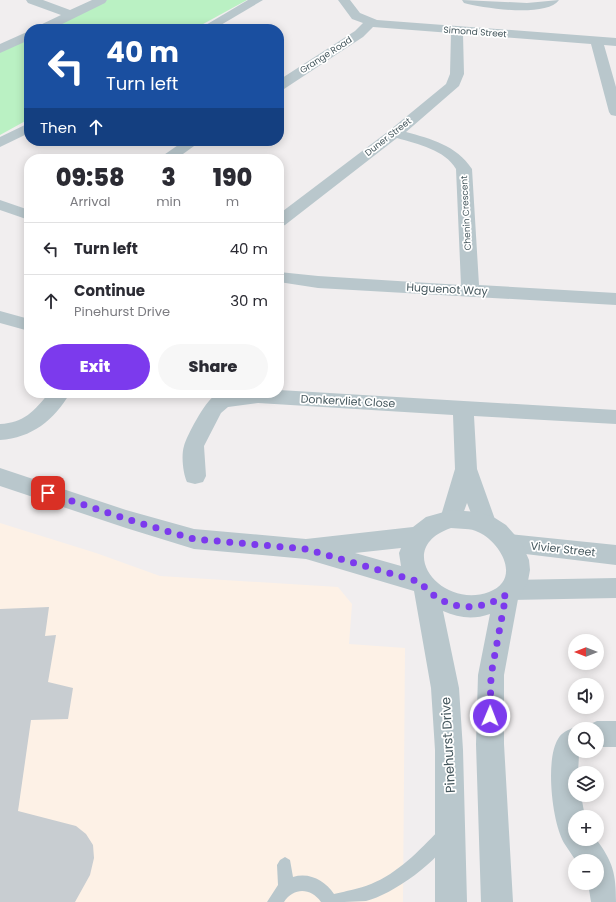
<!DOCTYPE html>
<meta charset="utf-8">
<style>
:root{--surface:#fff;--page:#f7f7f7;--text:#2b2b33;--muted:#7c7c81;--line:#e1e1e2;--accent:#7c3aed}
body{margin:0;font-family:Poppins,sans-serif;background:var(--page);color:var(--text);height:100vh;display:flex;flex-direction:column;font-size:15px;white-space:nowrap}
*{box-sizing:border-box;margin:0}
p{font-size:13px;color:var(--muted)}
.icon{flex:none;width:22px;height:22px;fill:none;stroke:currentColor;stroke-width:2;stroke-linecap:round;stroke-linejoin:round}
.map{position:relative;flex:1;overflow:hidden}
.panel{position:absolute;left:24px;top:154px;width:260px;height:244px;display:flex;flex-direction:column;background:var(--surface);border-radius:16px;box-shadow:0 2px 10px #0003}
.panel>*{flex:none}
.banner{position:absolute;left:24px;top:24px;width:260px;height:122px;border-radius:16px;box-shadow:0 2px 10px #0003;background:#1a4fa0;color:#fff;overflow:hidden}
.needle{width:26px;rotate:270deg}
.controls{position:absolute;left:568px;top:634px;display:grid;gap:8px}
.controls a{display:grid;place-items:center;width:36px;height:36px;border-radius:50%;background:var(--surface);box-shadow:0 2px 10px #0003;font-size:20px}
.pin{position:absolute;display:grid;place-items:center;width:34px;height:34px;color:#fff;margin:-17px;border-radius:8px;box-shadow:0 2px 6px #0006}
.me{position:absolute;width:44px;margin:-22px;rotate:1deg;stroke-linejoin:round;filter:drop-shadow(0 0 3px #0008)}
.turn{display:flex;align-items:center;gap:14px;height:84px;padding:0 16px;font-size:18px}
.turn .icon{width:52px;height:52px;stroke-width:2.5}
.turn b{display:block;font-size:28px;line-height:34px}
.then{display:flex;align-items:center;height:38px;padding:0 16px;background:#0003;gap:8px;font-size:15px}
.eta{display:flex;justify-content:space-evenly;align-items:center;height:68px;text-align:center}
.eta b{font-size:24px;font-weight:800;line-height:28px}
.button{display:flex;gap:8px;margin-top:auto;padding:8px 16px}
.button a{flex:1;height:46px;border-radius:24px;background:var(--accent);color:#fff;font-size:16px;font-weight:800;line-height:46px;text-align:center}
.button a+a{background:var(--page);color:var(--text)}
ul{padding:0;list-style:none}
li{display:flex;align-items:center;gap:12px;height:52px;padding:0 16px;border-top:1px solid var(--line)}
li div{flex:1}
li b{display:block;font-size:15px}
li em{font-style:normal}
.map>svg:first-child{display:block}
.commercial{fill:#fdf1e6}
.green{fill:#baf1c3}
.building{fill:#c8cdd1}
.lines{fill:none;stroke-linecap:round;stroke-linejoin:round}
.service{fill:#b9c7cc;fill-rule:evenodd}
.minor{fill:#b9c7cc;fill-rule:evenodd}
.tertiary{fill:#b9c7cc;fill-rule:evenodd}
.route{stroke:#7c3aed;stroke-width:7;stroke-dasharray:0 12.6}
.labels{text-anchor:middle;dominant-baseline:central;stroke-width:3.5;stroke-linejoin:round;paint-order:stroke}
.far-street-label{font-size:9px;fill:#45575d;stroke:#fff}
.street-label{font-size:11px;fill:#45575d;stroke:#fff}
.near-street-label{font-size:13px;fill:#45575d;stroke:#fff}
</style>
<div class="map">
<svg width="616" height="902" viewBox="0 0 616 902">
<rect width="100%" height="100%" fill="#f1eeef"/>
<polygon class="commercial" points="0,523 96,553 160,576 338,587 352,604 349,644 405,648 403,902 0,902"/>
<g class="green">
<polygon points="107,0 247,0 194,29 47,29"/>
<polygon points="29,38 29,119 0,135 0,52"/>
</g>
<polygon class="building" points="49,607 45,636 56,635 48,682 73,688 68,719 31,720 18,811 76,826 86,834 93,845 94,858 90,875 75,902 0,902 0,609"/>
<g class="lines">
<path class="service" d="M444 827 449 830 452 835C441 860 392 895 366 901 353 902 335 902 321 902 311 888 294 887 284 902H267L278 885 277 865 280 860 285 857 290 860 293 877C310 872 325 881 334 894 346 891 359 889 371 884 398 873 419 851 439 830Z"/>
<g class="minor">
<polygon points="26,0 43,0 70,10 92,0 107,0 105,3 52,29 36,29 38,26 61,15 28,3"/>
<polygon points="248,0 263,0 214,29 199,29"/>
<path d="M338 0H350L360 13 377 20 616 38V46L604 45 616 87V116L611 115 609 112 591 44 463 34 464 74 459 86 406 132C431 139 456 145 472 169L479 285 616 293V305L318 288 279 282V272L318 276 461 285 456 169C445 150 418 144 397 138L285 225 279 227V214L390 130 446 84 450 74 451 33 373 27 363 37 284 89 279 90V80L355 31 363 23 352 19Z"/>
<path d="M462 0 527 3 559 0C546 18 483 8 464 3Z"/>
<polygon points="29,31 29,40 0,53 0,44"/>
<polygon points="29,123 29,133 0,147 0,137"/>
<polygon points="184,141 201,141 176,159 158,159"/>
<polygon points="0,200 29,210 29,220 0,210"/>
<polygon points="0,311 29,319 29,331 0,323"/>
<path d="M279 390 616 410V424L474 416 477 469 497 525 494 531 486 534 478 531 467 503 459 525 451 528 443 525 440 519 455 469 453 415 258 403 228 407 221 413 204 446 206 476 203 482 195 484 187 482C183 474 181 455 184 446 187 435 205 402 214 396 228 389 263 393 279 393Z"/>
<path d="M49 393H70C54 420 32 438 0 440V424C24 423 34 411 49 393Z"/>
<polygon points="509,534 616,545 616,565 509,552 501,550 498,543 501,536"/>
<polygon points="616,578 616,598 511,600 503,597 499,590 503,583 511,580"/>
<polygon points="597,721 616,721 616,747 597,747 597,729 586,729 588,725"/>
<path d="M575 727 580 729H575V751H582L579 755 578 773H575V795H581L585 817H575V839H596C613 862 616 873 616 902H591L588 883H597V861H576C572 855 568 849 564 843 552 822 545 760 558 739 562 732 568 730 575 727Z"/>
</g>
<path class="tertiary" d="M0 468 126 510 194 529 306 539 413 527 426 517 451 510 478 512 495 518 506 525 521 542 529 560 530 570 528 581 518 599 504 675V744L513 902H481L476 744 478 675 490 614C473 620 459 618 443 611L459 688 463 750 467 902H435V750L431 688 414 591 306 559 194 549 126 528 0 486ZM451 528C460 529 471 528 478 532 501 542 522 580 489 592 441 610 392 548 451 528ZM401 548 399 553 401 566 355 553Z"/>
</g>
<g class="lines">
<path class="route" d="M48 493 136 522 194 539 306 549 420 582C443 610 476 614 506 595L491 675 490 716"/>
</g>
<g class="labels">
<g class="far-street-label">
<text transform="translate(475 32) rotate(4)">Simond Street</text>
<text transform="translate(326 55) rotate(-33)">Grange Road</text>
<text transform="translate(388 137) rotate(-38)">Duner Street</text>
<text transform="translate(466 213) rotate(-93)">Chenin Crescent</text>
</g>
<g class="street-label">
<text transform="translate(447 289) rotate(3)">Huguenot Way</text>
<text transform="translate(348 401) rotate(3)">Donkervliet Close</text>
<text transform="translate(563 549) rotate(6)">Vivier Street</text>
</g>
<g class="near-street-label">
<text transform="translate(448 745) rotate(-93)">Pinehurst Drive</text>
</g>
</g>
</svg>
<div class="controls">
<a><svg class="needle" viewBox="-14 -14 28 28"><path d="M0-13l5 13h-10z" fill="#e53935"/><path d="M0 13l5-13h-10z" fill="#7c7c81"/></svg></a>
<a><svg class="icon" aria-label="sound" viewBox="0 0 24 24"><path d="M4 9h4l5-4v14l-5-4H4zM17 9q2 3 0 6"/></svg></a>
<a><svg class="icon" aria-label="search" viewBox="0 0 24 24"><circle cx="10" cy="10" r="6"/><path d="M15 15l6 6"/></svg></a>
<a><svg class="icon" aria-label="layers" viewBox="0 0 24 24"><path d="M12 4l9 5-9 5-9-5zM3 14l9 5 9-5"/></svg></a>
<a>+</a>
<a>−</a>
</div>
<div class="pin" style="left:48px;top:493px;background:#d93025"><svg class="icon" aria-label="arrive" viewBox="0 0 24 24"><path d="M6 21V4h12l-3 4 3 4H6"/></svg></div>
<svg class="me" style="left:490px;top:716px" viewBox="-20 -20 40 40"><circle r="17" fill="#7c3aed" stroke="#fff" stroke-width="3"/><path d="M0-11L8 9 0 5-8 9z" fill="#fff"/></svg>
<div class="banner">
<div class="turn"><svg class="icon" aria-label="left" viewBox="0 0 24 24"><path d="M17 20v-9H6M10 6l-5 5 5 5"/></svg><div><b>40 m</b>Turn left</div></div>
<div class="then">Then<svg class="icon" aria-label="ahead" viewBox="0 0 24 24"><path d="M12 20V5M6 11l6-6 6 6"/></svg></div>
</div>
<section class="panel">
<div class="eta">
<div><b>09:58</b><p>Arrival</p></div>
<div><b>3</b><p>min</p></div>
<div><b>190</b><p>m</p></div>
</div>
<ul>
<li><svg class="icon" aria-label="left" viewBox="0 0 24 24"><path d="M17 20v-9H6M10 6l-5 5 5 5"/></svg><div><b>Turn left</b></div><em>40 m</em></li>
<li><svg class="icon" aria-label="ahead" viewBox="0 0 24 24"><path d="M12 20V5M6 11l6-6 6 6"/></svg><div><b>Continue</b><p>Pinehurst Drive</p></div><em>30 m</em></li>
</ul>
<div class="button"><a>Exit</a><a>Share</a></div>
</section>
</div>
